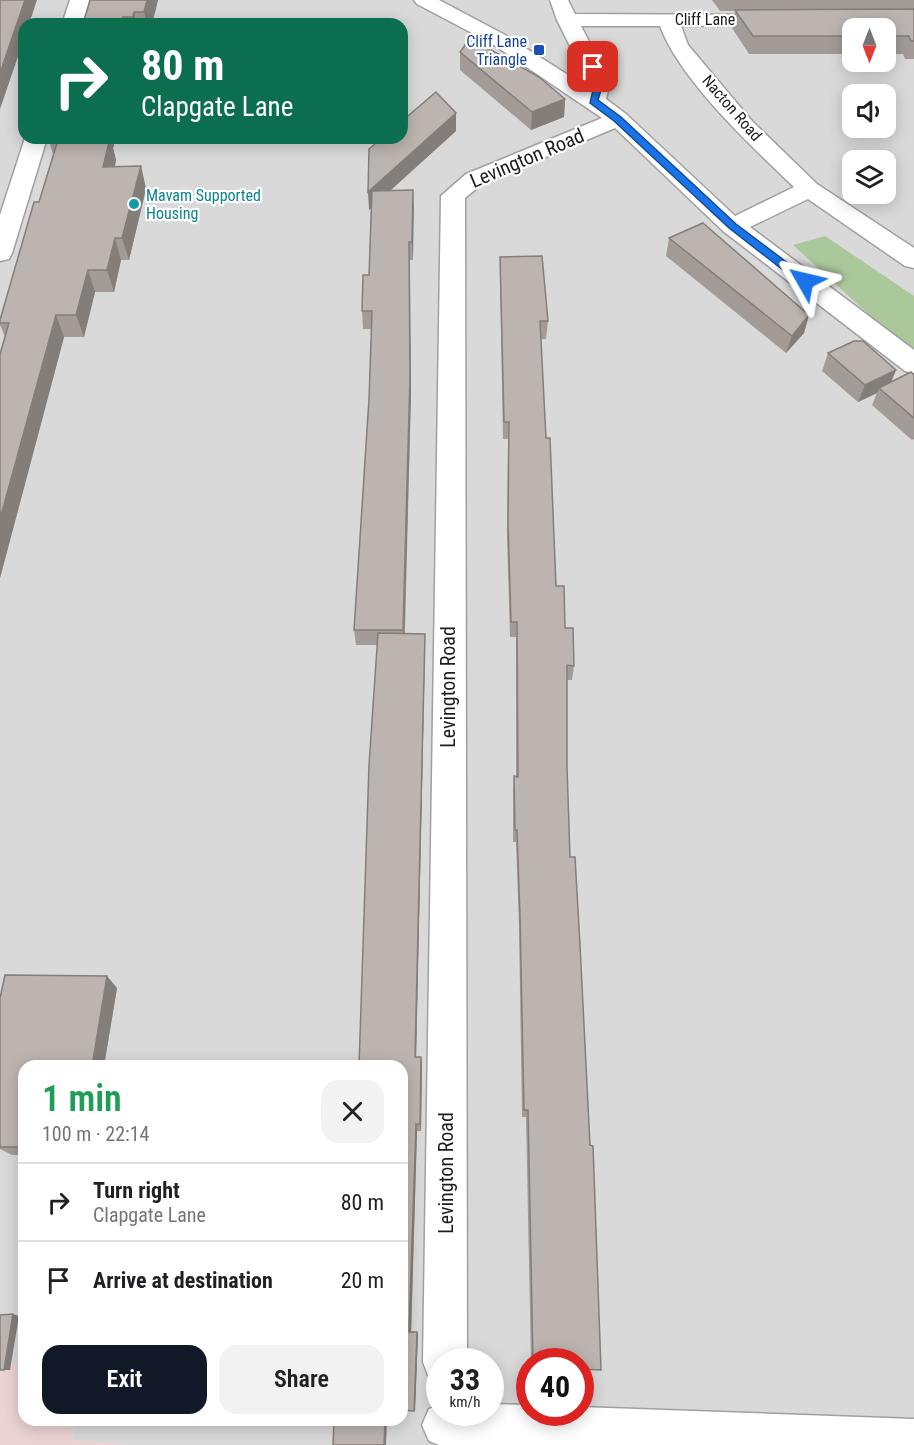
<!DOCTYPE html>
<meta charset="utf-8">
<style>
:root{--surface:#fff;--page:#f2f2f2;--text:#202124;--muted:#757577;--line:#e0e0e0;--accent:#111827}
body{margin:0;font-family:"Roboto Condensed",sans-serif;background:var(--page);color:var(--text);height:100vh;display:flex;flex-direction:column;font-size:22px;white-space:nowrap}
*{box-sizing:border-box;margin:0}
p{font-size:20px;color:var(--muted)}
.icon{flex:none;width:33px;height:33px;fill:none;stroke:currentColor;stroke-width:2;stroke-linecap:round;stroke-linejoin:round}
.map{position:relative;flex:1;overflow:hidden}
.drawer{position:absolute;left:18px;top:1060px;width:390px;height:366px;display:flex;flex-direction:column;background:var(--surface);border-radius:18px;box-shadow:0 3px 15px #0003}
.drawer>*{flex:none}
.hud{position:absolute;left:18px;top:18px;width:390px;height:126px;border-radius:18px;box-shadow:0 3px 15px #0003;background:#0b6e4f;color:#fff;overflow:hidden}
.needle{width:39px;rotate:180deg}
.buttons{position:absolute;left:842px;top:18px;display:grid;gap:12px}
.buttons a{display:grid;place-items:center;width:54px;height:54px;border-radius:12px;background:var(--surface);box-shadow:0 3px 15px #0003;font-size:30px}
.speed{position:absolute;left:426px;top:1348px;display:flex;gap:12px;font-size:30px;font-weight:700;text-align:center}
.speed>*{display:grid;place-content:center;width:78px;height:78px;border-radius:50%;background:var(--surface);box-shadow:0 3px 15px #0003;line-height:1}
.speed small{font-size:15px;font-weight:400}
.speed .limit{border:9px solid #d22;background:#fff;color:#111}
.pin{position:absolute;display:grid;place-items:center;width:51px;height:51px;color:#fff;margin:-26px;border-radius:12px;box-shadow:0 3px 9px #0006}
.me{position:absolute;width:66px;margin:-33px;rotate:307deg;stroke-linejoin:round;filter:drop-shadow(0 0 4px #0008)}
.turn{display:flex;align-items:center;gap:21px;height:126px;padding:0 24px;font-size:27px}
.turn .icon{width:78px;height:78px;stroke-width:2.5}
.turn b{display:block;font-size:42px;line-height:51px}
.round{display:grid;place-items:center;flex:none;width:63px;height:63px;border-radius:18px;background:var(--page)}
.head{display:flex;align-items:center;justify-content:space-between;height:102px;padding:0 24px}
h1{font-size:36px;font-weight:600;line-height:45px;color:#1e9e55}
.button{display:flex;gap:12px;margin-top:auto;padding:12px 24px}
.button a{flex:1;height:69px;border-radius:18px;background:var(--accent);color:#fff;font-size:24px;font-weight:600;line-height:69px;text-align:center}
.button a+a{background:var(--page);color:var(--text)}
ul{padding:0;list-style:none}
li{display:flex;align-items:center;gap:18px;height:78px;padding:0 24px;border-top:2px solid var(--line)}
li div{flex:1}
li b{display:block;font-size:22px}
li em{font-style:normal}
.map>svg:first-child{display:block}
.residential{fill:#dad9d9;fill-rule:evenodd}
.commercial{fill:#ecd3d3}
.forest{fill:#abc89b}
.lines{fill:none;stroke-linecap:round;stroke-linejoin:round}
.minor-casing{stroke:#a0a0a0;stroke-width:3}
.minor{fill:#fff;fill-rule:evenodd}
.wall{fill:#a29b97}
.shaded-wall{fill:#847e7b}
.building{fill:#bcb4b0;stroke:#847e7b;stroke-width:1.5}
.route{fill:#1a73e8;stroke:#114b97;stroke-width:1.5}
.transit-dot{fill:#1a4fb4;stroke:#fff;stroke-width:2}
.culture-dot{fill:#0f9aa8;stroke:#fff;stroke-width:2}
.labels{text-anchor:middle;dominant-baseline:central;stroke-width:4.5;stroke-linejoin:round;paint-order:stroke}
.far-street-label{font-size:16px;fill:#1c1c1c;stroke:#fff}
.far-transit-label{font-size:16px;fill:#164399;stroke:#fff;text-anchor:end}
.far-culture-label{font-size:16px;fill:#0d838f;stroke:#fff;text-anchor:start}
.street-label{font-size:20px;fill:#1c1c1c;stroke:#fff}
</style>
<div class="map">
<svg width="914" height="1445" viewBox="0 0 914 1445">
<rect width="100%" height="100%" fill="#ece8e2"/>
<path class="residential" d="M0 0H914V1445H131L73 1440 72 1421 402 1420V1066H24V1364L0 1365ZM24 24H402V138H24ZM852 28H885V62H852ZM852 94H885V128H852ZM852 160H885V194H852ZM440 1362H490V1413H440ZM530 1362H580V1413H530Z"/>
<polygon class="commercial" points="24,1364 24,1420 72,1421 73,1440 131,1445 0,1445 0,1365"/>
<polygon class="forest" points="825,236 914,296 914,348 876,321 793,245"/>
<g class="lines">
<defs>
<g id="minor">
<polygon points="70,0 90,0 82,24 62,24"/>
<path d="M414 0H439L505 35 587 87 588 82 557 20 550 0H568L575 14 785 15 788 19 785 23 778 25 681 26 688 45 752 121 817 184 914 248V268L905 266 808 199 750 227 914 350V373L905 371 723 231 615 128 482 184 465 198 467 1362H440V1382L429 1378 423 1362 441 196 466 174 602 118 491 43 417 4ZM581 26H660C680 80 752 147 794 187L735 216 626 114 606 99 610 82Z"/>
<polygon points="25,138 47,138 12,253 9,259 0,261 0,215"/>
<polygon points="490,1404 530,1405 530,1413 580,1413 580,1407 914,1419 914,1445 439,1445 429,1441 422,1425 429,1409 440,1405 440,1413 490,1413"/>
</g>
</defs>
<use href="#minor" class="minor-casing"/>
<use href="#minor" class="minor"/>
</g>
<g class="wall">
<polygon points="158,0 152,24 83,24"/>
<polygon points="712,0 914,0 914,59 905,59 903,54 885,54 885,28 852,28 852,54 749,54 732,28 735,11 720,11"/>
<polygon points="460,52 565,99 564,117 531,130 460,70"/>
<polygon points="456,113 456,131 390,190 413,190 413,260 410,260 411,393 405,634 425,649 416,1057 421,1057 422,1065 421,1131 417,1131 411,1332 417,1332 418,1334 415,1411 414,1411 378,645 356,645 354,630 369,399 372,329 363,329 362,311 369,275 371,208 369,210"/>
<polygon points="50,138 114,145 113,148 116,160 115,167 141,166 146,189 129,260 121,260 114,292 95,292 84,337 64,337 0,578 0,354 5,337 0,325 0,320 39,202 53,154 49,141"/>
<polygon points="669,238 809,315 804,333 786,353 666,256"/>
<polygon points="500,257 548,321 546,339 541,339 546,438 556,586 574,666 572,680 567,680 567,766 570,857 590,1145 601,1370 580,1370 580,1362 531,1362 526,1117 522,1117 519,927 516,842 513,842 513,790 514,776 516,777 516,637 510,637 507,538 508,439 503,439 500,274"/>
<polygon points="828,353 896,370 891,382 914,375 914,439 912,440 872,405 877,393 858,402 822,371"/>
<polygon points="117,988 104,1066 24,1066 24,1155 12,1155 0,1149 0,998"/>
</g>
<g class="shaded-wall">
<polygon points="25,0 37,0 29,24 24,24 24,39 0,109 0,73"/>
<polygon points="147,0 158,0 152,24 147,24 144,12"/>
<polygon points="134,12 137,24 135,24 133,17"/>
<polygon points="565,99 564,117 531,130 532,112"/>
<polygon points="456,113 456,131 369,210 368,192"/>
<polygon points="104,138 112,138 114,145 113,148 116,160 110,189 103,167"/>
<polygon points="141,166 146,189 129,260 122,238"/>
<polygon points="413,190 414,208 413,260 412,242"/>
<polygon points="115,238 121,260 114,292 107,270"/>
<polygon points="409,242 411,393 404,645 403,630"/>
<polygon points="88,270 95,292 84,337 76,315"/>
<polygon points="56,315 64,337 0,578 0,519"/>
<polygon points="809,315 804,333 786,353 792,336"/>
<polygon points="896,370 889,387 879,388 877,393 858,402 865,385"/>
<polygon points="425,634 425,649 416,1065 415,1057"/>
<polygon points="107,976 117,988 104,1066 92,1066"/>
<polygon points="421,1057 422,1065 421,1131 420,1124"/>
<polygon points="416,1124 417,1131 411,1333 409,1332"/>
<polygon points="13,1314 19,1316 10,1370 4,1370"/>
<polygon points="417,1332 418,1334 415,1411 414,1411"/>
<polygon points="385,1420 387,1420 386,1445 384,1445"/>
</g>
<g class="building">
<polygon points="0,0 25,0 0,73"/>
<polygon points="90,0 147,0 144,12 134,12 133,17 123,17 121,24 83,24"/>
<polygon points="914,9 914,41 911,41 909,36 885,36 885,28 852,28 852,36 753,36 735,10"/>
<polygon points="470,38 539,77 565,99 532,112 460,52"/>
<polygon points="436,92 456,113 368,192 369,149 382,138 402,138 402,121"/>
<polygon points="50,138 110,138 103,167 141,166 122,238 115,238 107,270 88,270 76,315 56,315 0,519 0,354 9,323 0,323 0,320 34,202 39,202 58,140 49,141"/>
<polygon points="413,190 412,242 409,242 410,376 403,630 354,630 369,399 372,311 362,311 363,275 369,275 372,191"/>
<polygon points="703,223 809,315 792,336 669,238"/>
<polygon points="542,256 548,321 540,321 546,438 550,438 556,586 564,586 565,628 573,628 574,666 567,665 567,766 570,857 575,857 580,945 590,1145 593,1146 601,1370 580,1369 580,1362 533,1362 528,1110 524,1110 520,916 517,830 515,830 514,776 518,777 517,622 511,622 508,522 509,422 504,422 500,257"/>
<polygon points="854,341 863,341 896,370 865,385 828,353"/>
<polygon points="911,372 914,375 914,418 879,388"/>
<polygon points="378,633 425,634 415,1057 421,1057 420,1124 416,1124 409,1332 417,1332 414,1411 402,1410 402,1066 359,1066 369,765"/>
<polygon points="5,975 107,976 92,1066 24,1066 24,1147 0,1147 0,998"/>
<polygon points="13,1314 4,1370 0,1370 0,1315"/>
<polygon points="334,1420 385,1420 384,1445 333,1445"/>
</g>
<path class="route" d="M593 64C607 72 602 88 598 100L621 117 736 224 809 279V284H801L729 228 614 121 590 103 595 82 589 67Z"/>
<rect class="transit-dot" x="533" y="44" width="12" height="12" rx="3"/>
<circle class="culture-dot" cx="134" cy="204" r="6"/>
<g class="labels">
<g class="far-street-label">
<text x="705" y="19">Cliff Lane</text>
<text transform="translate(732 108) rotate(49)">Nacton Road</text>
</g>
<g class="far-transit-label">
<text x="527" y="41">Cliff Lane<tspan x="527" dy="18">Triangle</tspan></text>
</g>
<g class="far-culture-label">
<text x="146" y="195">Mavam Supported<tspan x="146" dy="18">Housing</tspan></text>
</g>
<g class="street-label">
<text transform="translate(527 158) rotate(-23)">Levington Road</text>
<text transform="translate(448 687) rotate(-90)">Levington Road</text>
<text transform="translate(446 1173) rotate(-90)">Levington Road</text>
</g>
</g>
</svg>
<div class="buttons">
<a><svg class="needle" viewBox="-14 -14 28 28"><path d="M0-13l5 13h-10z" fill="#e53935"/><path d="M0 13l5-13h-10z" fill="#757577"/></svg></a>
<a><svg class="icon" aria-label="sound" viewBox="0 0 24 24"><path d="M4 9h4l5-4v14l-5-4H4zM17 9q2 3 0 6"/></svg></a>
<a><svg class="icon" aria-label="layers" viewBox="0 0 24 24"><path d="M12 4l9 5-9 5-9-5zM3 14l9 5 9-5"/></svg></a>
</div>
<div class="speed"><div>33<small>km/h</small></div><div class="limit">40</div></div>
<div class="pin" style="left:593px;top:67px;background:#d93025"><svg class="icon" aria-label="arrive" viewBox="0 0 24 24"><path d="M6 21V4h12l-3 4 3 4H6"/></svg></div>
<svg class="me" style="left:805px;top:281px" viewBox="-20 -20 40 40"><path d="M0-17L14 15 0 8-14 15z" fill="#1a73e8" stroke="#fff" stroke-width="4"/></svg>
<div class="hud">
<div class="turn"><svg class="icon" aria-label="right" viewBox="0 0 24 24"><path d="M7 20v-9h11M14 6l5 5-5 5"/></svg><div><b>80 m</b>Clapgate Lane</div></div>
</div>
<section class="drawer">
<div class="head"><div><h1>1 min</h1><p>100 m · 22:14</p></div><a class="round"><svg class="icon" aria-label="close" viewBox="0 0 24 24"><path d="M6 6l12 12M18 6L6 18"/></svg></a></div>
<ul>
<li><svg class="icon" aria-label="right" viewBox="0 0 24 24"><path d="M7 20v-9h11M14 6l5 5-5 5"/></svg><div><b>Turn right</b><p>Clapgate Lane</p></div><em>80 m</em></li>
<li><svg class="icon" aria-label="arrive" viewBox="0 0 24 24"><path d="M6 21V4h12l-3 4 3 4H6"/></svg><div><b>Arrive at destination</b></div><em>20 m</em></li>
</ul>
<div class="button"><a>Exit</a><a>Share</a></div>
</section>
</div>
